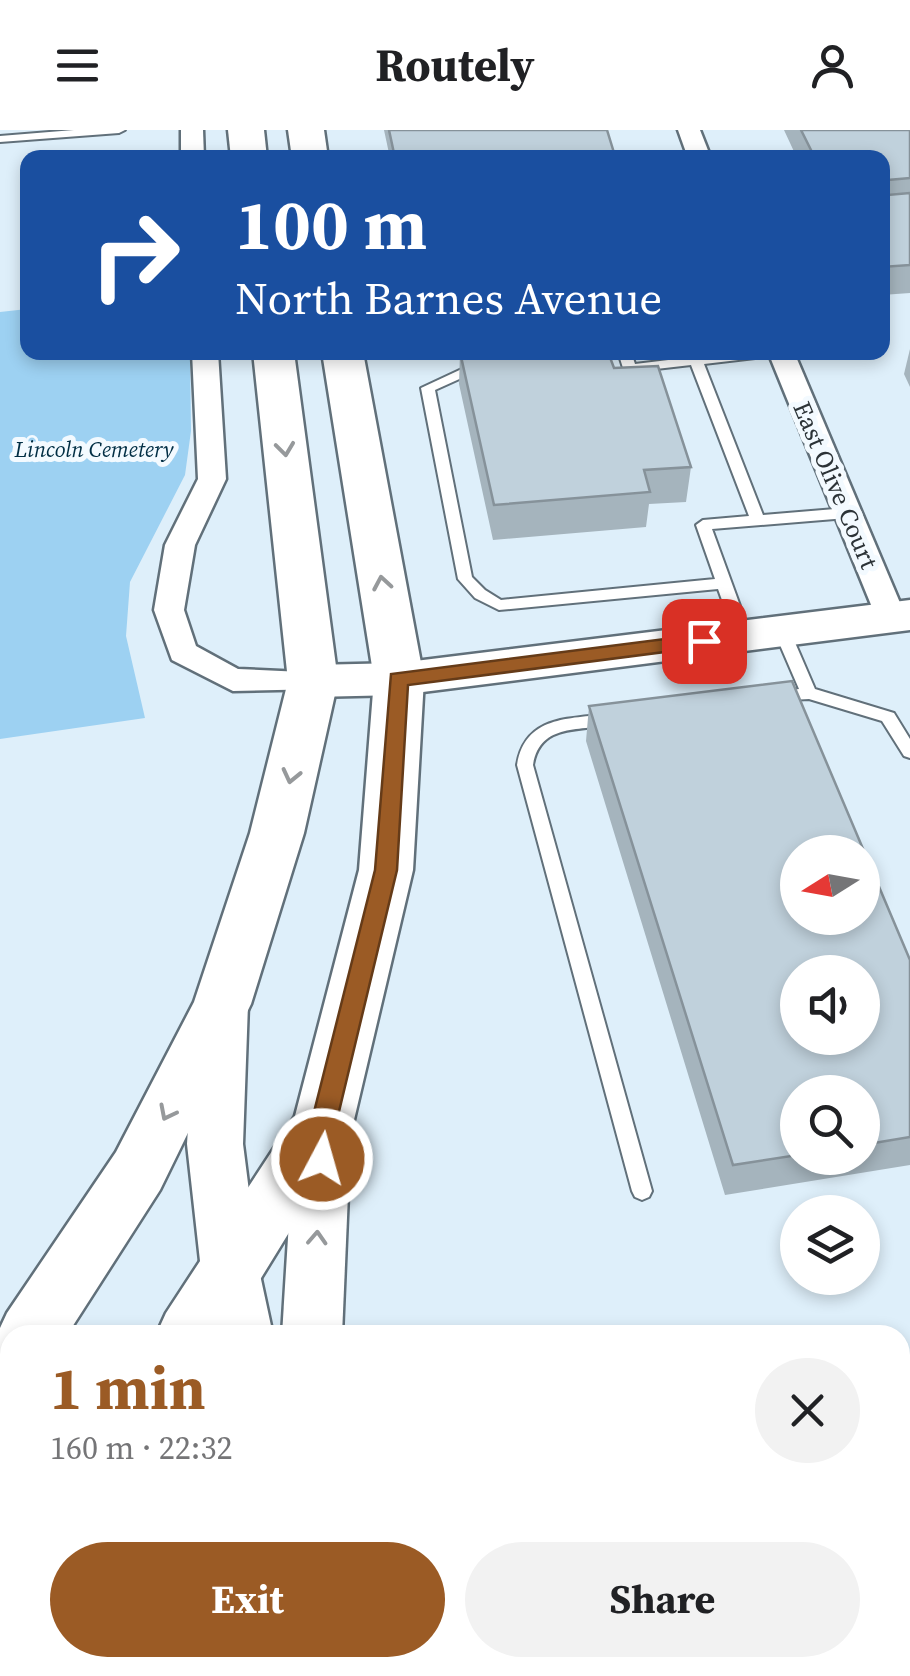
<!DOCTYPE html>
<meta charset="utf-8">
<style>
:root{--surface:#fff;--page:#f2f2f2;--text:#202124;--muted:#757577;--accent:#9b5b25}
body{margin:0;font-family:"Source Serif 4",serif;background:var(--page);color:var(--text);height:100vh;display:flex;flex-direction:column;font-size:38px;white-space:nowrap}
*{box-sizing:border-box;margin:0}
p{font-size:32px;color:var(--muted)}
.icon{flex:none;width:55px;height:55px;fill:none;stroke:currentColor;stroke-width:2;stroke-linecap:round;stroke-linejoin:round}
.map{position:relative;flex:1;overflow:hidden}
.side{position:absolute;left:0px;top:1195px;width:910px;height:352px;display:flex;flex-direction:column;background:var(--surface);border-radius:30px 30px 0 0;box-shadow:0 5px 15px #0003}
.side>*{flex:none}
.guide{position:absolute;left:20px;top:20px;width:870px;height:210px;border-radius:20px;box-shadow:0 5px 15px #0003;background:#1a4fa0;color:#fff;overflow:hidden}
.needle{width:65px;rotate:259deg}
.buttons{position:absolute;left:780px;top:705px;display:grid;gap:20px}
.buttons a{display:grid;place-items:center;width:100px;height:100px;border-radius:50%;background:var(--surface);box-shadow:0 5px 15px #0003;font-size:50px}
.pin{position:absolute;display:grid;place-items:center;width:85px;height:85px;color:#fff;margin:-42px;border-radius:20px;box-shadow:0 5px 15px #0006}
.me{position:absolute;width:110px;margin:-55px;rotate:6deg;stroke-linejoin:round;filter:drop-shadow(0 0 8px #0008)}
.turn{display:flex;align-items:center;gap:35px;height:210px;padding:0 50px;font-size:45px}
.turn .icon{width:130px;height:130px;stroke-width:2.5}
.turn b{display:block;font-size:70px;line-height:85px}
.round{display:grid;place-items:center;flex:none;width:105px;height:105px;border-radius:52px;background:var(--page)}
.overview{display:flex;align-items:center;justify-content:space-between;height:170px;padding:0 50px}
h1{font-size:60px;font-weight:700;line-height:75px;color:var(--accent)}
.primary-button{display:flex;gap:20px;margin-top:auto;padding:20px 50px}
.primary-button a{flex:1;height:115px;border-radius:60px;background:var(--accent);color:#fff;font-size:40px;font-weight:700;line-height:115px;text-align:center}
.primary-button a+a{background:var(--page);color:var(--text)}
header{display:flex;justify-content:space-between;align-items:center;height:130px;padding:0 50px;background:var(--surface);font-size:45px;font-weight:700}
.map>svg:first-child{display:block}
.green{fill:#9dd1f2}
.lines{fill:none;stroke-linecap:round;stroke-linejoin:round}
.lane-casing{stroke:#61707a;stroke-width:4}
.street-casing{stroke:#61707a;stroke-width:5}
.secondary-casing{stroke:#61707a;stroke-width:5}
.primary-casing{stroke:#61707a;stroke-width:5}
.lane{fill:#fff;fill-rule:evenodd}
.street{fill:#fff;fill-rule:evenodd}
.secondary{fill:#fff;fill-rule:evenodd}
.primary{fill:#fff;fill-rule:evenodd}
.wall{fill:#a5b4bd;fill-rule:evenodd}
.building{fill:#c0d1dc;stroke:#86929a;stroke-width:2.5;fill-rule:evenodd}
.oneway{stroke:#96999b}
.route{fill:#9b5b25;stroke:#653b18;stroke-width:2.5}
.labels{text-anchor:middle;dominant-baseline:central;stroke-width:10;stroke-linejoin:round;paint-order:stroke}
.far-park-label{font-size:22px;font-style:italic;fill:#012e44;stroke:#f3faff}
.street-label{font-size:25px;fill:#2c3337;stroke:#f3faff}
</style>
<header><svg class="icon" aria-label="menu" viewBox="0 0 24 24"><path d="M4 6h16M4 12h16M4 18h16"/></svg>Routely<svg class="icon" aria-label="person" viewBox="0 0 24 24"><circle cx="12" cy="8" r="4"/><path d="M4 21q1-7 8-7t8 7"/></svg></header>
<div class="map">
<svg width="910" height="1546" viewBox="0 0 910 1546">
<rect width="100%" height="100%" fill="#deeffa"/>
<polygon class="green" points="27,179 28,222 190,223 191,301 185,345 130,452 126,506 145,588 0,609 0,182"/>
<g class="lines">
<defs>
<g id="lane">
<polygon points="74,0 125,0 119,3 0,12 0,6"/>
<polygon points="618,222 631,222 635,234 735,222 779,222 773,226 704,234 763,385 847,378 854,383 847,388 712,399 751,506 748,510 743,511 735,506 718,459 499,480 475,468 458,449 421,258 481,230 486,231 486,237 435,260 472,447 485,460 501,470 715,449 696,395 703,390 749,386 691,235 630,242 623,238"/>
<polygon points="782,496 790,501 815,559 894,583 910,609 910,628 904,626 882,591 809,569 772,571 770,567 772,563 799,559 774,501"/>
<path d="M608 584 616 590 614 594C581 602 540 592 533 635L652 1061 649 1067 642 1070 635 1067 632 1061 517 635C525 586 568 589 608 584Z"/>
<polygon points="910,1327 910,1349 900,1350 900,1328"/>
<polygon points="910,1488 910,1512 900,1514 900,1490"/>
<polygon points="900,1522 908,1526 910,1546 891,1546 889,1538 900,1538"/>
<polygon points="413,1538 437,1538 438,1546 414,1546"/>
<polygon points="695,1538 754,1538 751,1546 691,1546"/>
</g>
<g id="street">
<polygon points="181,0 203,0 204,28 181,28"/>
<polygon points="678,0 700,0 711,28 688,28"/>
<polygon points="192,222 218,222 226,349 195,415 184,480 196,516 238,539 324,543 329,551 324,559 233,561 172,530 154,480 165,415 198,349"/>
<polygon points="768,222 794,222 906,487 902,494 891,497 880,494 876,487"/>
</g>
<g id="secondary">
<polygon points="910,470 910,500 399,565 313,567 297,562 291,551 297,540 313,535 399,533"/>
<polygon points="222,852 240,859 248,874 243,1014 259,1140 273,1205 213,1205 201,1140 187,1014 196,874 204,859"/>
<polygon points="323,970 342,977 351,994 342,1205 282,1205 295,994 304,977"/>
<polygon points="268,1538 336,1538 337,1546 269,1546"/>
</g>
<g id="primary">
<polygon points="228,0 264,0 267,28 231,28"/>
<polygon points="288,0 324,0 328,28 292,28"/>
<polygon points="253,222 294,222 338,551 304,703 251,874 160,1060 67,1205 10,1205 10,1273 0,1277 0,1198 7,1183 116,1022 194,872 250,703 288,551"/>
<polygon points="322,222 363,222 424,549 413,740 353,994 344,1013 226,1205 156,1205 166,1183 295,986 359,740 374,549"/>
<polygon points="10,1429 10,1506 0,1510 0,1433"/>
</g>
</defs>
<use href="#lane" class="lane-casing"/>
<use href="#street" class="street-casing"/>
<use href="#secondary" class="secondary-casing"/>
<use href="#primary" class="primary-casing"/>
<use href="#lane" class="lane"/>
<use href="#street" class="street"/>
<use href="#secondary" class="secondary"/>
<use href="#primary" class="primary"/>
</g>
<g class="wall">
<polygon points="384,0 607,0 615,28 390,28"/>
<polygon points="784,0 910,0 910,163 882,165 882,28 797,28"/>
<polygon points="910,219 910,257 904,244"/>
<polygon points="460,222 608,222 614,238 691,337 686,372 649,374 646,397 493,410 459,254"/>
<path d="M589 576 910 830V1035L725 1065 586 611ZM798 962H862V1028H798Z"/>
</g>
<g class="building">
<polygon points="389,0 607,0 615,26 586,28 395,28"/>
<polygon points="801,0 910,0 910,48 888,50 884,53 888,65 910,63 910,135 882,137 882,28 815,28"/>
<polygon points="460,222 608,222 614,238 658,236 691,337 644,340 650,362 494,375"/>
<path d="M792 551 910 830V1007L862 1015V962H798V1025L733 1035 589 576ZM798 722H862V788H798ZM798 842H862V908H798Z"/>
</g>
<defs><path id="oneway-chevron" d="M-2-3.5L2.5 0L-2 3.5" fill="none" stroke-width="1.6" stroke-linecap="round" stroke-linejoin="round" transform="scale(2.5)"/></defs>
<g class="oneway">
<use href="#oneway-chevron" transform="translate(285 319) rotate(83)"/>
<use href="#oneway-chevron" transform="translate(382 453) rotate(-100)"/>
<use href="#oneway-chevron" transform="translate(291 646) rotate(103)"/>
<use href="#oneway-chevron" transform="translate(167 983) rotate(117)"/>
<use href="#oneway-chevron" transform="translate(317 1108) rotate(-87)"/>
</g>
<polygon class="route" points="704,504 714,511 711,516 408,555 397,740 336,994 330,1037 322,1040 313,1037 309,1029 311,994 375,740 391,544"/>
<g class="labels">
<g class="far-park-label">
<text x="94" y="319">Lincoln Cemetery</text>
</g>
<g class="street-label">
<text transform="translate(836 355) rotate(67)">East Olive Court</text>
</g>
</g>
</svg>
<div class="buttons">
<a><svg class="needle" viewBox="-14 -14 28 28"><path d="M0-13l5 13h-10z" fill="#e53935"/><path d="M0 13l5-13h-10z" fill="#757577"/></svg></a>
<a><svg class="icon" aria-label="sound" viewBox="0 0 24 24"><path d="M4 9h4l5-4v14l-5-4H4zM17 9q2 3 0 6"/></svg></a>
<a><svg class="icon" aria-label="search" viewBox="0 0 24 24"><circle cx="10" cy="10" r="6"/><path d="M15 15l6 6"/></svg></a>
<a><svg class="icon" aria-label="layers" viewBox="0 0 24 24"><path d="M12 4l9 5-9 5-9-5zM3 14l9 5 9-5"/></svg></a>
</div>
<div class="pin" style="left:704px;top:511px;background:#d93025"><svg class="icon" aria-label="arrive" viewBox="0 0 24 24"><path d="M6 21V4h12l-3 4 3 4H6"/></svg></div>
<svg class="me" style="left:322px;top:1029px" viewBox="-20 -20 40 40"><circle r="17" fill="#9b5b25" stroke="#fff" stroke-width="3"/><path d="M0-11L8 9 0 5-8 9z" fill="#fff"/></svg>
<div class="guide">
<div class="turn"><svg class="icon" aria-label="right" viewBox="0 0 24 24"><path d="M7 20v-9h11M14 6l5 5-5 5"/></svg><div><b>100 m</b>North Barnes Avenue</div></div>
</div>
<section class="side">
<div class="overview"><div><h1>1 min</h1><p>160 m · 22:32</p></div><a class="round"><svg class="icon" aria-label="close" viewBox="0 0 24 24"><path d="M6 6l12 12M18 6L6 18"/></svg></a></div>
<div class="primary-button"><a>Exit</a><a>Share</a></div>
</section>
</div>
